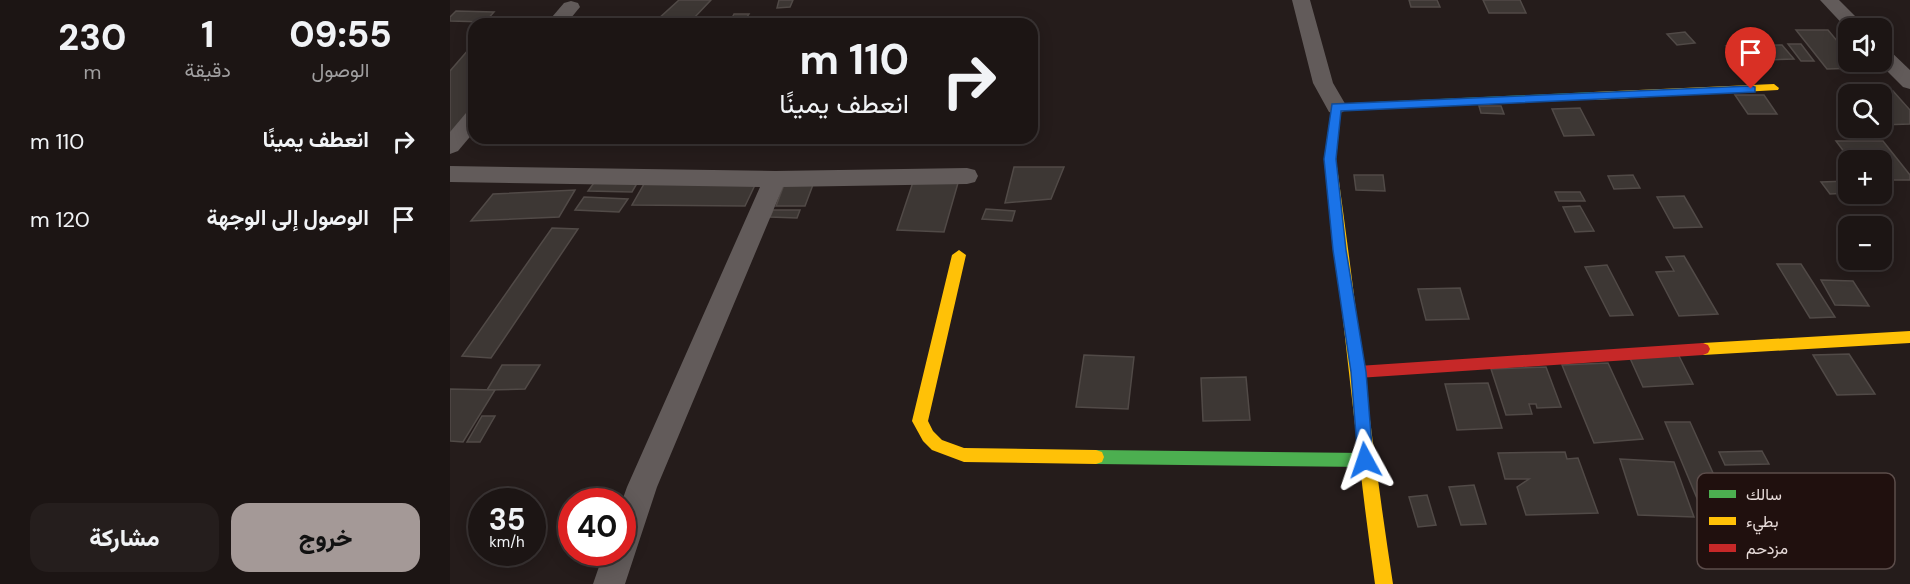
<!DOCTYPE html>
<html lang="ar">
<meta charset="utf-8">
<style>
:root{--surface:#1c1514;--page:#251e1d;--text:#f1f3f6;--muted:#a09fa0;--line:#3a3434;--accent:#a49997}
body{margin:0;font-family:"DM Sans",Vazirmatn,sans-serif;background:var(--page);color:var(--text);direction:rtl;height:100vh;display:flex;flex-direction:column;font-size:22px;white-space:nowrap}
*{box-sizing:border-box;margin:0}
p{font-size:20px;color:var(--muted)}
.icon{flex:none;width:33px;height:33px;fill:none;stroke:currentColor;stroke-width:2;stroke-linecap:round;stroke-linejoin:round}
.map{position:relative;flex:1;overflow:hidden;direction:ltr}
.drawer{display:flex;flex-direction:column;background:var(--surface);width:450px}
.drawer>*{flex:none}
.guide{position:absolute;left:18px;top:18px;width:570px;height:126px;border-radius:18px;box-shadow:0 3px 15px #0003,0 0 0 2px var(--line);direction:rtl;background:#1c1514;color:var(--text);overflow:hidden}
.tools{position:absolute;left:1388px;top:18px;display:grid;gap:12px}
.tools a{display:grid;place-items:center;width:54px;height:54px;border-radius:12px;background:var(--surface);box-shadow:0 3px 15px #0003,0 0 0 2px var(--line);font-size:30px}
.speed{position:absolute;left:18px;top:488px;display:flex;gap:12px;font-size:30px;font-weight:700;text-align:center}
.speed>*{display:grid;place-content:center;width:78px;height:78px;border-radius:50%;background:var(--surface);box-shadow:0 3px 15px #0003,0 0 0 2px var(--line);line-height:1}
.speed small{font-size:15px;font-weight:400}
.speed .limit{border:9px solid #d22;background:#fff;color:#111}
.pin{position:absolute;display:grid;place-items:center;width:51px;height:51px;color:#fff;margin:-62px -26px;border-radius:50% 50% 50% 0;rotate:-45deg;box-shadow:0 0 6px #0007}
.pin .icon{rotate:45deg}
.me{position:absolute;width:66px;margin:-33px;rotate:355deg;stroke-linejoin:round;filter:drop-shadow(0 0 4px #0008)}
.turn{display:flex;align-items:center;gap:21px;height:126px;padding:0 30px;font-size:27px}
.turn .icon{width:78px;height:78px;stroke-width:2.5}
.turn b{display:block;font-size:42px;line-height:51px}
.eta{display:flex;justify-content:space-evenly;align-items:center;height:102px;text-align:center}
.eta b{font-size:36px;font-weight:800;line-height:42px}
.primary-button{display:flex;gap:12px;margin-top:auto;padding:12px 30px}
.primary-button a{flex:1;height:69px;border-radius:18px;background:var(--accent);color:#111;font-size:24px;font-weight:800;line-height:69px;text-align:center}
.primary-button a+a{background:var(--page);color:var(--text)}
ul{padding:0;list-style:none}
li{display:flex;align-items:center;gap:18px;height:78px;padding:0 30px}
li div{flex:1}
li b{display:block;font-size:22px}
li em{font-style:normal}
main{display:flex;flex:1;min-height:0}
.map>svg:first-child{display:block}
.building{fill:#3d3734;stroke:#514a47;stroke-width:1.5}
.lines{fill:none;stroke-linecap:round;stroke-linejoin:round}
.street{fill:#625b5a;fill-rule:evenodd}
.fast{fill:#4caf50;fill-rule:evenodd}
.slow{fill:#ffc107;fill-rule:evenodd}
.jam{fill:#c62828;fill-rule:evenodd}
.route{fill:#1a73e8;stroke:#114b97;stroke-width:1.5}
.key{fill:#20100e;stroke:#5c4d4b;stroke-width:1.5}
.key-label{font-size:16px;fill:#e8dcda}
</style>
<main>
<div class="map">
<svg width="1460" height="584" viewBox="0 0 1460 584">
<rect width="100%" height="100%" fill="#251c1b"/>
<g class="building">
<polygon points="229,0 261,0 243,19 206,21"/>
<polygon points="329,0 343,0 340,7 327,8"/>
<polygon points="959,0 987,0 990,7 961,7"/>
<polygon points="1033,0 1070,0 1076,13 1039,13"/>
<polygon points="6,11 44,12 35,22 0,21 0,17"/>
<polygon points="284,14 299,14 295,20 281,20"/>
<polygon points="1346,30 1378,30 1398,54 1398,62 1404,62 1410,68 1377,69"/>
<polygon points="1235,32 1245,43 1227,45 1217,34"/>
<polygon points="1338,44 1351,44 1364,61 1351,61"/>
<polygon points="1332,45 1344,59 1287,61 1276,46"/>
<polygon points="19,49 24,49 24,107 0,137 0,71"/>
<polygon points="1443,91 1460,110 1460,124 1431,125 1431,94 1398,93"/>
<polygon points="1285,95 1314,95 1327,114 1298,114"/>
<polygon points="1029,106 1051,106 1054,114 1031,113"/>
<polygon points="1130,108 1144,135 1114,136 1102,109"/>
<polygon points="1386,141 1433,141 1460,175 1460,180 1431,180 1431,160 1410,160 1405,153 1395,153"/>
<polygon points="564,167 614,167 601,199 555,203"/>
<polygon points="904,175 933,175 935,191 906,190"/>
<polygon points="1183,175 1190,188 1164,189 1158,176"/>
<polygon points="146,180 189,180 182,192 138,191"/>
<polygon points="1398,181 1398,193 1380,194 1371,182"/>
<polygon points="335,182 364,182 355,206 326,206"/>
<polygon points="463,182 508,183 494,232 447,230"/>
<polygon points="194,184 305,185 295,206 182,205"/>
<polygon points="125,190 109,217 21,221 43,194"/>
<polygon points="1105,192 1130,192 1135,201 1109,201"/>
<polygon points="1234,196 1252,227 1224,228 1207,197"/>
<polygon points="134,197 178,199 169,212 125,210"/>
<polygon points="1130,206 1144,231 1125,232 1113,207"/>
<polygon points="536,209 565,211 562,221 532,219"/>
<polygon points="323,210 350,210 347,218 320,217"/>
<polygon points="102,228 128,229 41,358 12,356"/>
<polygon points="1234,256 1268,314 1229,316 1206,272 1224,271 1216,257"/>
<polygon points="1327,264 1351,264 1385,317 1360,318"/>
<polygon points="1157,265 1183,315 1160,316 1135,267"/>
<polygon points="1371,280 1403,281 1419,306 1385,305"/>
<polygon points="1010,288 1019,319 976,320 968,289"/>
<polygon points="1228,354 1243,384 1193,387 1179,356"/>
<polygon points="1399,354 1425,394 1387,395 1363,355"/>
<polygon points="634,355 684,357 678,409 626,407"/>
<polygon points="1158,363 1193,439 1144,443 1112,365"/>
<polygon points="52,365 90,365 75,389 37,390"/>
<polygon points="1096,367 1111,407 1087,408 1086,404 1079,404 1082,414 1056,415 1041,369"/>
<polygon points="796,377 800,420 753,421 751,378"/>
<polygon points="1038,383 1052,428 1007,430 995,384"/>
<polygon points="0,389 45,390 13,442 0,441"/>
<polygon points="32,416 45,416 30,442 17,442"/>
<polygon points="1215,422 1240,422 1282,515 1254,515"/>
<polygon points="1312,451 1319,464 1275,465 1269,452"/>
<polygon points="1115,452 1117,459 1128,458 1148,513 1076,515 1067,487 1079,479 1055,479 1048,453"/>
<polygon points="1170,459 1224,462 1244,517 1188,515"/>
<polygon points="1024,485 1036,524 1011,525 999,487"/>
<polygon points="977,495 986,525 968,527 959,497"/>
</g>
<g class="lines">
<g class="street">
<polygon points="842,0 860,0 883,83 897,107 893,112 886,114 879,112 863,83"/>
<polygon points="1370,0 1389,0 1417,28 1398,30"/>
<polygon points="121,1 128,3 130,7 116,24 96,24 114,3"/>
<polygon points="1431,47 1438,49 1460,70 1460,89 1453,87 1428,62 1431,62"/>
<polygon points="24,111 24,132 8,151 0,154 0,132 16,113"/>
<polygon points="0,166 325,171 517,168 525,170 528,176 525,182 517,184 333,187 207,487 175,584 143,584 154,552 172,552 172,501 177,487 310,187 0,182"/>
</g>
<g class="fast">
<polygon points="1143,92 1148,96 1147,99 891,110 886,159 888,174 882,178 876,174 874,159 882,104"/>
<polygon points="646,450 916,453 922,455 924,460 922,465 916,467 646,464 640,462 638,457 640,452"/>
</g>
<g class="slow">
<polygon points="1324,84 1329,88 1328,90 1143,100 1138,96 1143,92"/>
<path d="M882 170 888 174C907 311 922 448 943 584H925C906 448 893 311 876 174Z"/>
<polygon points="509,250 516,255 478,421 483,431 492,440 514,448 646,450 652,452 654,457 652,462 646,464 514,462 482,450 473,441 462,421 502,255"/>
<polygon points="1460,331 1460,343 1253,355 1248,353 1246,349 1248,345 1253,343"/>
</g>
<polygon class="jam" points="1253,343 1258,345 1260,349 1258,353 1253,355 908,378 903,376 901,372 903,368 908,366"/>
</g>
<polygon class="route" points="1301,86 1305,87 1305,92 891,111 886,159 896,250 916,372 923,460 921,466 915,468 910,466 908,460 901,372 883,250 874,159 882,104"/>
<rect x="1247" y="473" width="198" height="96" rx="9" class="key"/>
<rect x="1259" y="490" width="27" height="8" fill="#4caf50"/>
<rect x="1259" y="517" width="27" height="8" fill="#ffc107"/>
<rect x="1259" y="544" width="27" height="8" fill="#c62828"/>
<g class="key-label">
<text x="1296" y="500">سالك</text>
<text x="1296" y="527">بطيء</text>
<text x="1296" y="554">مزدحم</text>
</g>
</svg>
<div class="tools">
<a><svg class="icon" aria-label="sound" viewBox="0 0 24 24"><path d="M4 9h4l5-4v14l-5-4H4zM17 9q2 3 0 6"/></svg></a>
<a><svg class="icon" aria-label="search" viewBox="0 0 24 24"><circle cx="10" cy="10" r="6"/><path d="M15 15l6 6"/></svg></a>
<a>+</a>
<a>−</a>
</div>
<div class="speed"><div>35<small>km/h</small></div><div class="limit">40</div></div>
<div class="pin" style="left:1301px;top:89px;background:#d93025"><svg class="icon" aria-label="arrive" viewBox="0 0 24 24"><path d="M6 21V4h12l-3 4 3 4H6"/></svg></div>
<svg class="me" style="left:915px;top:460px" viewBox="-20 -20 40 40"><path d="M0-17L14 15 0 8-14 15z" fill="#1a73e8" stroke="#fff" stroke-width="4"/></svg>
<div class="guide">
<div class="turn"><svg class="icon" aria-label="right" viewBox="0 0 24 24"><path d="M7 20v-9h11M14 6l5 5-5 5"/></svg><div><b>110 m</b>انعطف يمينًا</div></div>
</div>
</div>
<section class="drawer">
<div class="eta">
<div><b>09:55</b><p>الوصول</p></div>
<div><b>1</b><p>دقيقة</p></div>
<div><b>230</b><p>m</p></div>
</div>
<ul>
<li><svg class="icon" aria-label="right" viewBox="0 0 24 24"><path d="M7 20v-9h11M14 6l5 5-5 5"/></svg><div><b>انعطف يمينًا</b></div><em>110 m</em></li>
<li><svg class="icon" aria-label="arrive" viewBox="0 0 24 24"><path d="M6 21V4h12l-3 4 3 4H6"/></svg><div><b>الوصول إلى الوجهة</b></div><em>120 m</em></li>
</ul>
<div class="primary-button"><a>خروج</a><a>مشاركة</a></div>
</section>
</main>
